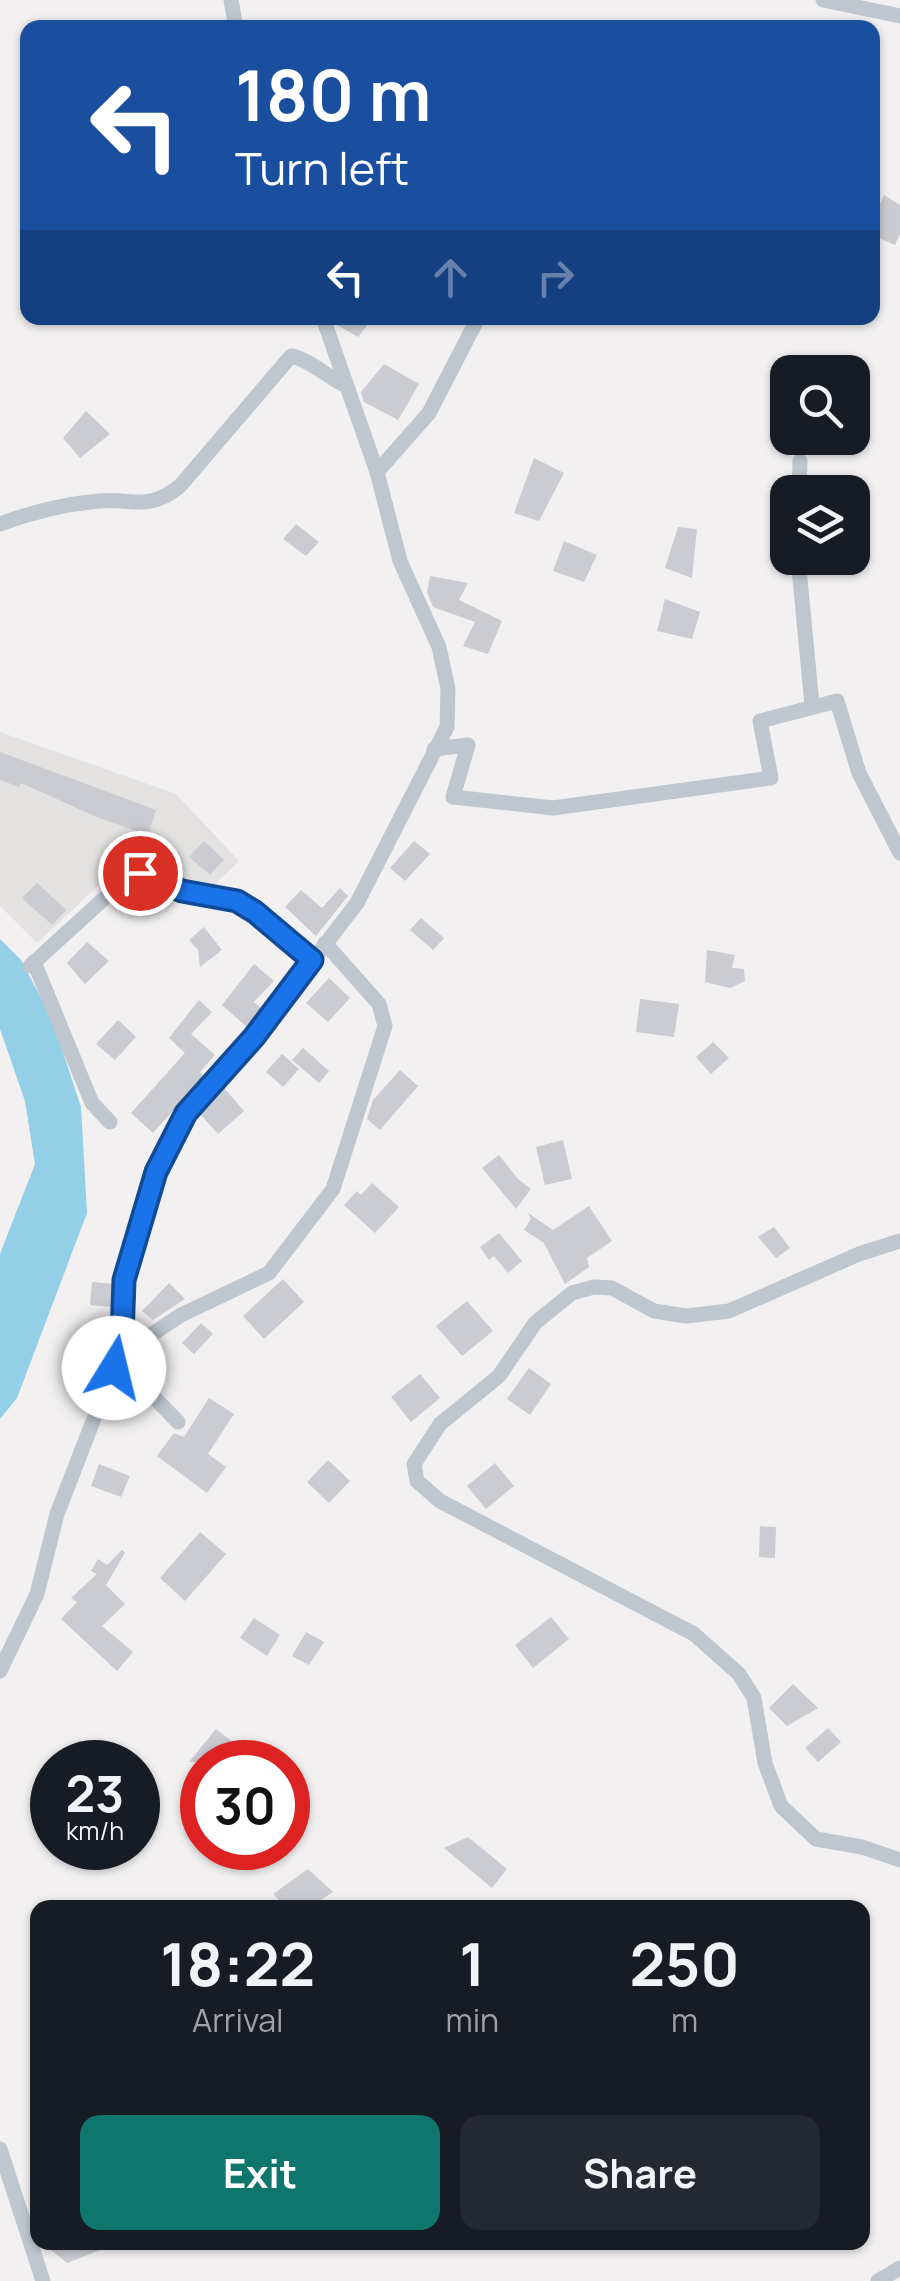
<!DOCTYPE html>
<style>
:root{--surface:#171b24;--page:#242831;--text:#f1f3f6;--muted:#9ea1a6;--accent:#0f766e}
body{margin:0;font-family:Manrope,sans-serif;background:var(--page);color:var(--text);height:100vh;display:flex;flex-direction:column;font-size:38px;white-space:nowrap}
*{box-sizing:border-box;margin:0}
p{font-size:32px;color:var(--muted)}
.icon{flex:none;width:55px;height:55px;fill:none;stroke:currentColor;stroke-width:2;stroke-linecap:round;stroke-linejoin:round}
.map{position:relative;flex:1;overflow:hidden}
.sheet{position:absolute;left:30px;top:1900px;width:840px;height:350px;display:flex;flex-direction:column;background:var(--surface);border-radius:20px;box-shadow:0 2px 8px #0004}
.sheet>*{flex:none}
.guide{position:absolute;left:20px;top:20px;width:860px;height:305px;border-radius:20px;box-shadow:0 2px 8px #0004;background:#1a4fa0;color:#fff;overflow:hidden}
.controls{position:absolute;left:770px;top:355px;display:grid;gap:20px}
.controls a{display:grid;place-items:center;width:100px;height:100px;border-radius:20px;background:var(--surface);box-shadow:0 2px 8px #0004;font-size:50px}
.speed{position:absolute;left:30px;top:1740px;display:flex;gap:20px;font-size:50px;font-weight:700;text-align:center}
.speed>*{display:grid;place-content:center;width:130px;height:130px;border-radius:50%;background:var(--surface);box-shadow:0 2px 8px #0004;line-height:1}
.speed small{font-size:25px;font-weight:400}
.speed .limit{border:15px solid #d22;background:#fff;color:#111}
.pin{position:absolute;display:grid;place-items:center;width:85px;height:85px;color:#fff;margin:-42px;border:5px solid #fff;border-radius:50%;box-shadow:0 2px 10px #0007}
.me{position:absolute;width:110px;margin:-55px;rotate:9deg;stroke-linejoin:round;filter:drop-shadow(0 0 8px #0008)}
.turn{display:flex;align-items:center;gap:35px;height:210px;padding:0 50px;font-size:45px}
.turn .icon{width:130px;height:130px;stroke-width:2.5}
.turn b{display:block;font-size:70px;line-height:85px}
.lanes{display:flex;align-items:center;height:95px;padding:0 50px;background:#0003;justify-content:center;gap:50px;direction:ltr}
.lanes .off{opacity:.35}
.eta{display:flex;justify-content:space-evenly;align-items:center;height:170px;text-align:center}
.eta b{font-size:60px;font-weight:700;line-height:70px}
.cta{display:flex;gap:20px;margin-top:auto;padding:20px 50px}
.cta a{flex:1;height:115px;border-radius:20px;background:var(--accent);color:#fff;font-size:40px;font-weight:700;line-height:115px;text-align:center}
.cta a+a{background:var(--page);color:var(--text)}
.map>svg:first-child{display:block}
.education{fill:#e3e2e1}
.water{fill:#93cfe6}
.building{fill:#caccd2}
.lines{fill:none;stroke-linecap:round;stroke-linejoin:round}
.minor{stroke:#bfc6ce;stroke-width:15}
.route-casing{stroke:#114b97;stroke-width:25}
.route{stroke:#1a73e8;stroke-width:18}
</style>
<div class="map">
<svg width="900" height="2281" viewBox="0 0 900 2281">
<rect width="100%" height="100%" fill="#f2f0f0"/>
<polygon class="education" points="0,732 176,794 239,861 213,886 183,886 132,854 37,943 0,906"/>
<polygon class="water" points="0,939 21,960 52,1019 81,1107 87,1213 17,1398 0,1419 0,1254 35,1164 25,1101 0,1029"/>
<g class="building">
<polygon points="884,195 900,205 900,234 895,245 872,235 872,222"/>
<polygon points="335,318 373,318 358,337 337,325"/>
<polygon points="384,364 419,384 398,420 364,402 361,392"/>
<polygon points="86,411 110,434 80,458 63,438"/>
<polygon points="534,458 564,473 539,521 514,513"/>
<polygon points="296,524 319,542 306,556 283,539"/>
<polygon points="678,527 697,529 692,578 665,568"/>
<polygon points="564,541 597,555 584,582 553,571"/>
<polygon points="430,576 468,583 459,600 502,621 488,654 463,646 475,622 433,607 427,592"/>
<polygon points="665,599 700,612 692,639 657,631"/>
<polygon points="0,752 156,810 148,835 99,818 21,783 19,787 0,780"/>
<polygon points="204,841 224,860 210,875 189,857"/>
<polygon points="414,841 430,854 405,881 390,868"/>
<polygon points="37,883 66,910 52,925 22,898"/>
<polygon points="340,888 348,896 316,936 285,907 301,890 322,908"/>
<polygon points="421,918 444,938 433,950 410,930"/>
<polygon points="204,927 222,950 200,967 198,950 189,940"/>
<polygon points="87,942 109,961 85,984 67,963"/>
<polygon points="707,950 735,955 732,968 744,969 745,981 730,988 705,982"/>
<polygon points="254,964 274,981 254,1002 262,1009 247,1027 222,1005"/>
<polygon points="329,978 350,998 328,1022 306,1003"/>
<polygon points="640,999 679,1004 674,1037 636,1032"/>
<polygon points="199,1000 212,1012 191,1034 215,1055 200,1072 204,1076 153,1133 131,1113 185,1053 169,1038"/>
<polygon points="118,1020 136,1037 115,1060 96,1044"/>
<polygon points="713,1042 729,1058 711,1074 696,1057"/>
<polygon points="303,1048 329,1071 319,1083 292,1060"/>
<polygon points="282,1054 299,1069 283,1087 266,1072"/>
<polygon points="400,1070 418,1086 380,1130 367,1119 373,1100"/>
<polygon points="224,1088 244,1111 218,1134 200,1114"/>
<polygon points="563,1140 572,1179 545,1185 536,1147"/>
<polygon points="499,1155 518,1179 531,1189 516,1209 482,1168"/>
<polygon points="372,1183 399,1207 375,1233 344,1205 357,1191 361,1195"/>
<polygon points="589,1206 612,1241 587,1258 589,1267 565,1284 544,1243 524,1230 531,1219 528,1213 553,1230"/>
<polygon points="774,1227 790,1248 776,1258 758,1237"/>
<polygon points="499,1233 522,1261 508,1273 494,1256 489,1260 480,1247"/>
<polygon points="283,1279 304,1302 264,1339 243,1316"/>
<polygon points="92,1282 113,1284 112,1307 90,1305"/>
<polygon points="169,1283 185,1299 153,1320 142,1311"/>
<polygon points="467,1301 493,1331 462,1356 436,1326"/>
<polygon points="201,1323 213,1334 194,1354 182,1343"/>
<polygon points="529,1368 551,1384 530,1415 507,1399"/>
<polygon points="420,1374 440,1398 411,1422 391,1397"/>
<polygon points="209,1398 234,1414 208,1454 226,1467 207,1493 157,1456 174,1433 184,1437"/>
<polygon points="328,1460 350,1481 329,1503 307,1482"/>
<polygon points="495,1463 514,1486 486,1509 467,1486"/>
<polygon points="99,1464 130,1476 121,1497 91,1486"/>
<polygon points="760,1526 776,1527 775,1558 759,1557"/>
<polygon points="200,1532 226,1554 185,1601 160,1578"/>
<polygon points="122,1550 125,1553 106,1585 125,1604 102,1626 133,1652 117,1671 61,1619 77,1602 71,1598 97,1574 91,1571 98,1559 107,1565"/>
<polygon points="551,1617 569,1639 533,1668 515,1645"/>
<polygon points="254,1618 280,1635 267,1656 240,1638"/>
<polygon points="306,1632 324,1642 309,1665 292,1656"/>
<polygon points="793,1684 818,1708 787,1726 769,1708"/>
<polygon points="828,1728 841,1742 818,1762 805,1748"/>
<polygon points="216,1729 259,1762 189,1762"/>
<polygon points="80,1740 100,1762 55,1762"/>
<polygon points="468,1837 507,1869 492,1888 444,1848"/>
<polygon points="308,1869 333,1892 308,1908 287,1908 273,1894"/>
<polygon points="58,2242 117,2242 118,2243 67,2263 51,2250"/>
</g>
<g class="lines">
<g class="minor">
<polyline points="231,0 236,28"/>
<polyline points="823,0 900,16"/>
<polyline points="377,472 429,413 478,318"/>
<polyline points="799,492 800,461"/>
<path d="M0 524C32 512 65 504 99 501 135 498 147 512 180 486L291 356C309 359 327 377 345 385"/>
<polyline points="798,558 812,705"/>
<polyline points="434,749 468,745 453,797 553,808 771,778 760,721 837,701 859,773 900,853"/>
<polyline points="34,962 92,1103 110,1122"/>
<polyline points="30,966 119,885 140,873 183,891 237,901 255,911 312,960"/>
<polyline points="900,1241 859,1254 729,1311 686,1316 654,1311 612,1288 594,1287 572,1293 535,1323 499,1376 440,1424 414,1464 417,1481 440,1501 694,1634 739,1674 754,1698 765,1763 781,1806 816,1839 862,1847 900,1860"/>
<polyline points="125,1343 152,1395 178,1422"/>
<polyline points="128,1350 181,1315 269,1273 333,1189 385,1026 379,1004 325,943"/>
<polyline points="0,1671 37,1594 57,1514 114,1367 122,1336 124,1280 156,1172 186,1113 254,1037 357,903 447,727 448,689 439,647 400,561 377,472 323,318"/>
<polyline points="0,2149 43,2281"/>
<polyline points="878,2281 900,2268"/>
</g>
</g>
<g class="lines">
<defs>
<polyline id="route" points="114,1368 122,1336 124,1280 156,1172 186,1113 254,1037 312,960 255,912 237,901 182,891 140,873"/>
</defs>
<use href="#route" class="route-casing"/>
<use href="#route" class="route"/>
</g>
</svg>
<div class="controls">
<a><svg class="icon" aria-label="search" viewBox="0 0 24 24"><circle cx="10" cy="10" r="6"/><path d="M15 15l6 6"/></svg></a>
<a><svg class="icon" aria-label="layers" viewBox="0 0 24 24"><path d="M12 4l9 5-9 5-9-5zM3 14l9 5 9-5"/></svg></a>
</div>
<div class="speed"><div>23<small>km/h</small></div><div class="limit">30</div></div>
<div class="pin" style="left:140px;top:873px;background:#d93025"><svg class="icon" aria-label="arrive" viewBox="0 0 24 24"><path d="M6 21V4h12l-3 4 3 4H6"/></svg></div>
<svg class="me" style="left:114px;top:1368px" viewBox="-20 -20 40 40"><circle r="19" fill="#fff"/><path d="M0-13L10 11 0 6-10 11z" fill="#1a73e8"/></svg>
<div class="guide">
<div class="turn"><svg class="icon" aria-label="left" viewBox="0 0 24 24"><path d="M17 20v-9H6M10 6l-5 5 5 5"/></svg><div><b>180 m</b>Turn left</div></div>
<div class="lanes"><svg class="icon" aria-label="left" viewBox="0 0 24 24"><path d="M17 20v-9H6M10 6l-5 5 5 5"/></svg><svg class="icon off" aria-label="ahead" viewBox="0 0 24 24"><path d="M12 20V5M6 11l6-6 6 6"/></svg><svg class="icon off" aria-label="right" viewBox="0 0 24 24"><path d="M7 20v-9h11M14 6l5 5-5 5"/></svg></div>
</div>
<section class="sheet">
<div class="eta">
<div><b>18:22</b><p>Arrival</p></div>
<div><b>1</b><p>min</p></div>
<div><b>250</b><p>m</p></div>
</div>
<div class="cta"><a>Exit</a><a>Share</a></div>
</section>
</div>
